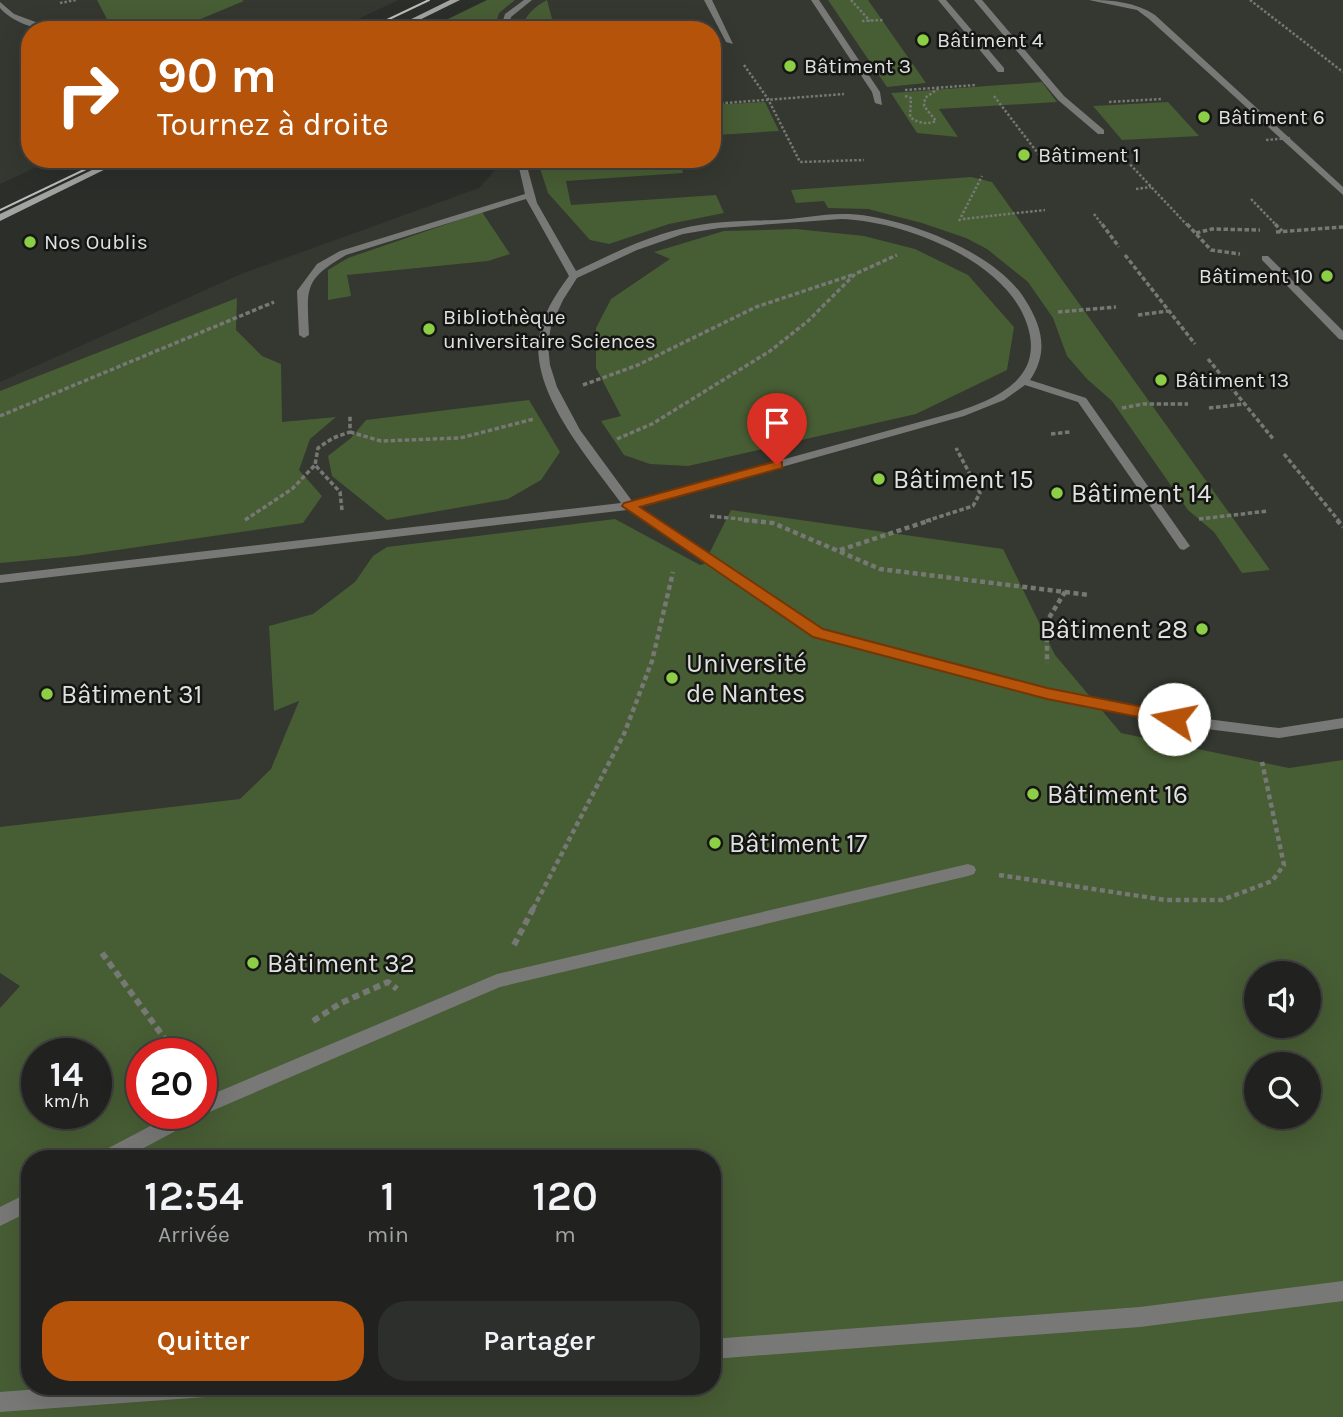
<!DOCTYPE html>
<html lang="fr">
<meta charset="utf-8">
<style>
:root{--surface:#212220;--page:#2d2f2d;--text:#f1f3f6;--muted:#a2a4a5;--line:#3e3f3e;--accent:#b45309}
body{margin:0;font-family:Karla,sans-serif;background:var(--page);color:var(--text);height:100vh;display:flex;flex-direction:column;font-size:26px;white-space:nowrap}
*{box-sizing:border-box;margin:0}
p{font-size:23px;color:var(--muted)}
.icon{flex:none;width:38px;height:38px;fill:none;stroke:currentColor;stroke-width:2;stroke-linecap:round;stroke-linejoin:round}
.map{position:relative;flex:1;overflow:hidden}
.sheet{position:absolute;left:21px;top:1150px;width:700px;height:245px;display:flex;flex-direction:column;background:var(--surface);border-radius:28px;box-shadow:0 7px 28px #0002,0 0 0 2px var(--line)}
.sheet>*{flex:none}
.banner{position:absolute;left:21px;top:21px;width:700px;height:147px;border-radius:28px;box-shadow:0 7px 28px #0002,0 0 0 2px var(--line);background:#b45309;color:#fff;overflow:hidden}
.controls{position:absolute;left:1244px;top:961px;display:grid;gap:14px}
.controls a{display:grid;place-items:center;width:77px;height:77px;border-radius:50%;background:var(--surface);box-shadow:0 7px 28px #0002,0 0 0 2px var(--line);font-size:35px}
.speed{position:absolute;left:21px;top:1038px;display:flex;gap:14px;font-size:35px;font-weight:700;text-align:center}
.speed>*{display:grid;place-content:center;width:91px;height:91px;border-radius:50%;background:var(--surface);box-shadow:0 7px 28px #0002,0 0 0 2px var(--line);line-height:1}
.speed small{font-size:18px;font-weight:400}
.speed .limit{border:10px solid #d22;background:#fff;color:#111}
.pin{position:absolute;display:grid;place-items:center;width:60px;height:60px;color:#fff;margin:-72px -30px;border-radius:50% 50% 50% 0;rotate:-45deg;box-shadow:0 0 7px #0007}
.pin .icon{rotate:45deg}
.me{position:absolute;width:77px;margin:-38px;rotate:281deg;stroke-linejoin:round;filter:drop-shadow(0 0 5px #0008)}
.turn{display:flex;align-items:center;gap:24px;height:147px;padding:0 21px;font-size:32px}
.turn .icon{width:91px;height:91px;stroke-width:2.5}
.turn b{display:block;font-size:49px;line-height:60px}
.eta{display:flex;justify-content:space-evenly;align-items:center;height:119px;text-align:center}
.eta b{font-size:42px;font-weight:600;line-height:49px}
.button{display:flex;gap:14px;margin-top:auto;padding:14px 21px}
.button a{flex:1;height:80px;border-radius:28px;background:var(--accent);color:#fff;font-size:28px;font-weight:600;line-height:80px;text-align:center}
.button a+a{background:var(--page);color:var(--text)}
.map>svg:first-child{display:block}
.built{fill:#343830;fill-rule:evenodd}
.green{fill:#475d34;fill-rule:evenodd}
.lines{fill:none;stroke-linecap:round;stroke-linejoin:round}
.path-far3{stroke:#767874;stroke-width:2.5;stroke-dasharray:2.5 2;stroke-linecap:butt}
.path-far2{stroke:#767874;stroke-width:3.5;stroke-dasharray:4.5 2.5;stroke-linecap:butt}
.path-far1{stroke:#767874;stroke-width:4.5;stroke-dasharray:5 3.5;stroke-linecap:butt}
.path{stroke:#767874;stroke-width:6;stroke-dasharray:7 4.5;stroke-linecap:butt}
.lane{fill:#787977;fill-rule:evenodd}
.secondary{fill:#a3a4a1;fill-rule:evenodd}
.tram{stroke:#bdbfbb;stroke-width:2}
.path-bridge{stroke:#767874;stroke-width:2.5;stroke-dasharray:2.5 2;stroke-linecap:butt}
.route{fill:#b45309;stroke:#753606;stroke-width:2}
.poi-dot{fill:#8cce45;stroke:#151614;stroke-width:2.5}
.labels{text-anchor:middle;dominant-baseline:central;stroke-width:5;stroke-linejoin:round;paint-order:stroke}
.far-poi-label{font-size:21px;fill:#e0e2df;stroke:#151614;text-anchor:start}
.poi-label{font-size:26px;fill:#e0e2df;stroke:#151614;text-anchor:start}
</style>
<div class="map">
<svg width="1343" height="1417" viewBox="0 0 1343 1417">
<rect width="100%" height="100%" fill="#2c2e2a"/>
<g class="built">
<polygon points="0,0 399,0 334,30 30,30 30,159 54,159 0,184"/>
<path d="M487 0H1343V1417H0V382L241 274 479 188 495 170 494 159H712V30H435L444 25 448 19ZM1256 973H1309V1026H1256ZM37 1054H96V1113H37ZM142 1054H201V1113H142ZM1256 1064H1309V1116H1256ZM30 1158H712V1386H30Z"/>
</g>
<g class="green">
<polygon points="97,0 242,0 244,1 174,30 89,30 85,29 107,19"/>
<polygon points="487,0 515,0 499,13 494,30 462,30 444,25 448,19"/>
<path d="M547 0 555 30H521C524 16 535 6 547 0Z"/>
<polygon points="828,0 868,0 926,83 887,87"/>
<polygon points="1042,82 1057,102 939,109 958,137 917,133 891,93"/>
<polygon points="765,102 779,131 717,135 712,126 712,105"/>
<polygon points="1168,102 1199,136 1122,140 1093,106"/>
<polygon points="537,159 679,159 683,173 566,181 571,205 716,195 724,213 669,224 609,244 590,240 548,193"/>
<polygon points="971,177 992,182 1270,570 1242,573 1214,532 1188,510 1112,401 1087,379 1067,356 1053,318 1028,282 987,249 966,238 922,223 868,209 828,208 824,201 796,203 791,190"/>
<polygon points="482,212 510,254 488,261 347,275 351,296 328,300 328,270 348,258"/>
<polygon points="796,229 864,236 915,249 968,275 1014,327 1007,370 916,414 688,466 650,464 624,455 601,421 621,416 596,368 596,328 611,299 670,259 654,252 724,231"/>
<polygon points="237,298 236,330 262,356 281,364 282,422 336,417 310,439 299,470 322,496 303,523 76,556 0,563 0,391"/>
<polygon points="529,400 560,452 541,480 508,499 387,520 332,476 328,456 351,438 366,420"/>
<path d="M731 510 1003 549 1055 655 1121 733 1289 768 1343 760V1417H0V1008L20 986 0 973V827L240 799 271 769 299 701 274 711 269 626 313 614 355 582 373 556 387 547 615 519 700 565 704 564ZM1256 973H1309V1026H1256ZM37 1054H96V1113H37ZM142 1054H201V1113H142ZM1256 1064H1309V1116H1256ZM30 1158H712V1386H30Z"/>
</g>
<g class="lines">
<g class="path-far3">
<polyline points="851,0 870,21"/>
<polyline points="1250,0 1343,72"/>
<polyline points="60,3 76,0"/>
<polyline points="862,21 883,20"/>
<polyline points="355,30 367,24"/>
<polyline points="744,65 768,99 800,162 864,160"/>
<polyline points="905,90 976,85"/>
<path d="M905 96 911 98 910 117C918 123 926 125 936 121L924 106 925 98 939 88"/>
<polyline points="994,96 1043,160"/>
<polyline points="1109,102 1162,99"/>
<polyline points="712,104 844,94"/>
<polyline points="1124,158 1188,226"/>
<polyline points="1136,189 1151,187"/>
<polyline points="1251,199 1277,226"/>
<polyline points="1094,214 1103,226"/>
<polyline points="963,219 1045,210"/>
<polyline points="959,221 982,176"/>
</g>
<g class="path-far2">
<polyline points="1102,224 1119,247"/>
<polyline points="1187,224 1211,250 1240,254"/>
<polyline points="1275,224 1282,231"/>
<polyline points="1276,232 1343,227"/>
<polyline points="1196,233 1212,229 1260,230"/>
<polyline points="1125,255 1195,344"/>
<polyline points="1058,312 1116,307"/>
<polyline points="1138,315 1168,311"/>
<polyline points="1208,359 1274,440"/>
<polyline points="583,385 638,365 756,307 852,275"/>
<polyline points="1122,408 1143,404 1188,404"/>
<polyline points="1209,408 1244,404"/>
<polyline points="0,416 274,302"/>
<polyline points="350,432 381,441 460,438 534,419"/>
<polyline points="1051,434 1070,432"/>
<polyline points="617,439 652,424 770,351 808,321 855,274 897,255"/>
<polyline points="1284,454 1339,521"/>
<polyline points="342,510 340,492 315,465 318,448 333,438 350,432 350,416"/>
<polyline points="710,516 759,521"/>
<polyline points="1199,519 1268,511"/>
<polyline points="245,520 292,489 315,465"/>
<polyline points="926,521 973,506 980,493 956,448"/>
</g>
<g class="path-far1">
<polyline points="744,520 773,523 880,569 1065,592 1047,621 1047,663"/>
<polyline points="1337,520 1343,527"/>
<polyline points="840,550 931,520"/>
<polyline points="1065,592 1089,595"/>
<polyline points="999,875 1166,900 1222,900 1272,881 1284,865 1262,762"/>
<polyline points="533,909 624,734 652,661 673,572"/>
</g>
<g class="path">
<polyline points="514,945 534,907"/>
<polyline points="102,953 176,1054"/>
<polyline points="313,1021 341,1003 388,982 397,989"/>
</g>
<g class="lane">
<polygon points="524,0 532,0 511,17 508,30 500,30 505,14"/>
<polygon points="704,0 712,0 733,44 726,42"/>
<polygon points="811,0 819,0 880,92 882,105 875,103 872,92"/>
<polygon points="938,0 946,0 1004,68 1004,72 998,72"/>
<polygon points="974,0 982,0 1064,96 1104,130 1104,134 1098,134 1058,100"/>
<path d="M1089 0C1113 0 1135 2 1155 15L1343 187V195L1149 19 1137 10Z"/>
<path d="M0 2 14 14 57 30C37 30 13 23 0 8Z"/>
<path d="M517 159H525L537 203 576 271C610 255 643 238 680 229 711 221 742 221 775 220 800 219 824 213 849 214 904 217 997 252 1026 301 1042 327 1049 352 1030 380L1086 398 1190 546 1184 550 1180 549 1078 402 1025 385 1004 400 964 416 639 507 823 630 1047 689 1199 718 1279 728 1343 718V728L1279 738 1199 728 1047 699 813 636 627 510 0 583V575L621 503C590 460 531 394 539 338 542 315 555 295 569 276L526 199 346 255C303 280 307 288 309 335L304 338 299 335 297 291 317 264 340 251 525 194ZM841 219C906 221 1018 264 1030 336 1038 382 992 400 956 412L632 501 580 430 557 387 550 365 548 345 551 326 563 300 577 278 637 250 683 234 719 228Z"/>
<polygon points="1262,256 1268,256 1343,331 1343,340 1339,339 1262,260"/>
<polygon points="968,864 974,866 976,870 974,874 968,876 500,987 200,1116 198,1119 125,1158 99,1158 101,1152 175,1113 201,1113 201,1099 497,974"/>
<polygon points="30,1192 30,1211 0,1226 0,1207"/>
<polygon points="1343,1281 1343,1301 1140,1327 712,1359 712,1339 1140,1307"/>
<polygon points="77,1386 229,1386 226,1393 219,1396 0,1412 0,1392"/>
</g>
<g class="secondary">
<polygon points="450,0 460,0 399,30 389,30"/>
<polygon points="115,159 126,159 0,221 0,214"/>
</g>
<g class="tram">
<polyline points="366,30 429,0"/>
<polyline points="0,210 107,159"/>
</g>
<polyline class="path-bridge" points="1266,140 1290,138"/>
</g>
<polygon class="route" points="777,461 782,462 782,468 640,507 823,629 1047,688 1174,713 1179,715 1182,719 1179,723 1174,724 1047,699 813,637 622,506 624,503"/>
<g class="poi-dot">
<circle cx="923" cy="40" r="7"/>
<circle cx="790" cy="66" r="7"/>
<circle cx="1204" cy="117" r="7"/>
<circle cx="1024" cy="155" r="7"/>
<circle cx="30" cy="242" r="7"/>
<circle cx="1327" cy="276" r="7"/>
<circle cx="429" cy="329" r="7"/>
<circle cx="1161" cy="380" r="7"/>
<circle cx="879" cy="479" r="7"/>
<circle cx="1057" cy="493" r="7"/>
<circle cx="1202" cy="629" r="7"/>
<circle cx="672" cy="678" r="7"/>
<circle cx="47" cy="694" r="7"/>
<circle cx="1033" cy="794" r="7"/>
<circle cx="715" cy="843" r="7"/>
<circle cx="253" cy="963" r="7"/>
</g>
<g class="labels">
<g class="far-poi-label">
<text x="937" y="40">Bâtiment 4</text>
<text x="804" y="66">Bâtiment 3</text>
<text x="1218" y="117">Bâtiment 6</text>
<text x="1038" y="155">Bâtiment 1</text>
<text x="44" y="242">Nos Oublis</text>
<text x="1313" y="276" text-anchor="end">Bâtiment 10</text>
<text x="443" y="317">Bibliothèque<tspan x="443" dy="24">universitaire Sciences</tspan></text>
<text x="1175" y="380">Bâtiment 13</text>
</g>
<g class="poi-label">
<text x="893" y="479">Bâtiment 15</text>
<text x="1071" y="493">Bâtiment 14</text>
<text x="1188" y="629" text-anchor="end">Bâtiment 28</text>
<text x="686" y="663">Université<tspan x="686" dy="30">de Nantes</tspan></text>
<text x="61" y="694">Bâtiment 31</text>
<text x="1047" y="794">Bâtiment 16</text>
<text x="729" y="843">Bâtiment 17</text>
<text x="267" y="963">Bâtiment 32</text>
</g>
</g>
</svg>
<div class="controls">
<a><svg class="icon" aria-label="sound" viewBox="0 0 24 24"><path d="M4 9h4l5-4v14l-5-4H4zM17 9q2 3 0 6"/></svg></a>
<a><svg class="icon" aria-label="search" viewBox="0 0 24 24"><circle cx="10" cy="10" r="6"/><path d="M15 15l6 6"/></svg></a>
</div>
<div class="speed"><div>14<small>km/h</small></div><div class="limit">20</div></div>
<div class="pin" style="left:777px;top:465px;background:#d93025"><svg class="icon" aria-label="arrive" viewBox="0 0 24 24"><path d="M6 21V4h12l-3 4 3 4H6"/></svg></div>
<svg class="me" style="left:1174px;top:719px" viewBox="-20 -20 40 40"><circle r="19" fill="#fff"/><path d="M0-13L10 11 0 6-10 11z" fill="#b45309"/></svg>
<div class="banner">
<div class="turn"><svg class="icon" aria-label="right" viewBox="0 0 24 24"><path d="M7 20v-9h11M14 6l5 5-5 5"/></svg><div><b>90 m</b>Tournez à droite</div></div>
</div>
<section class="sheet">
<div class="eta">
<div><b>12:54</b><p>Arrivée</p></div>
<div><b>1</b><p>min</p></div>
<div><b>120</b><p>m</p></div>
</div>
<div class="button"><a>Quitter</a><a>Partager</a></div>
</section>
</div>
